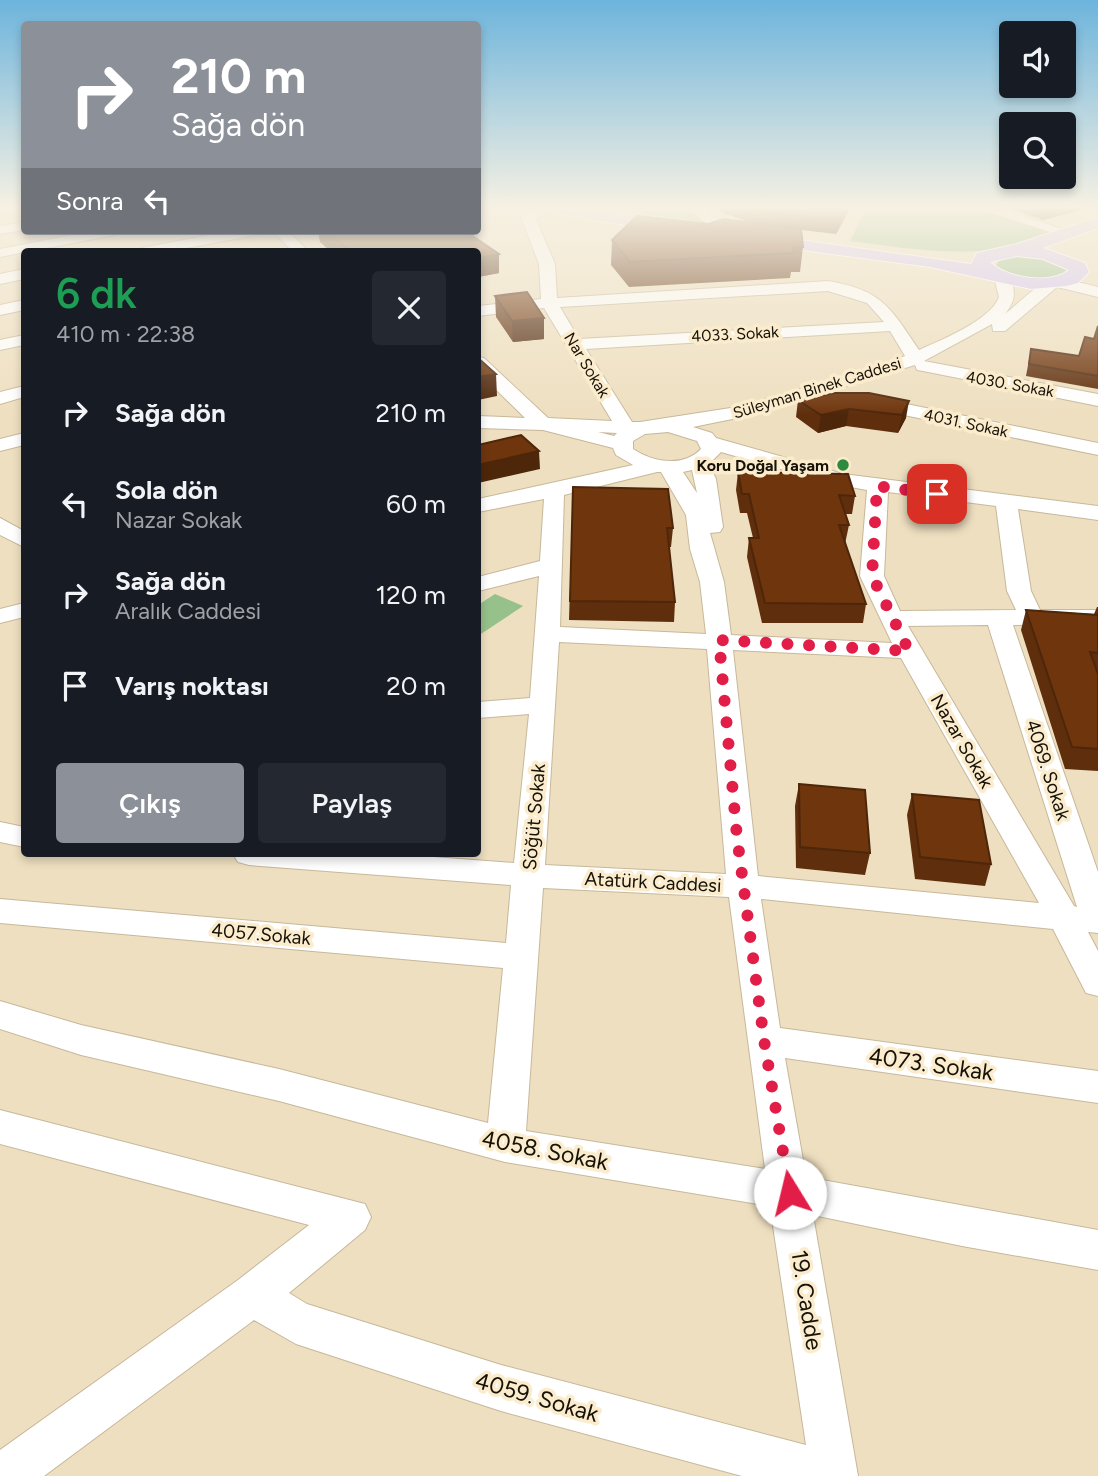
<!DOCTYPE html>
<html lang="tr">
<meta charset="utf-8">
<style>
:root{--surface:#171b24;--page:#242831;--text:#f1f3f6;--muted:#9ea1a6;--accent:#8c9099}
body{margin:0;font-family:Figtree,sans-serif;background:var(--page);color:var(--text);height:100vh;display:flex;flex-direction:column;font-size:26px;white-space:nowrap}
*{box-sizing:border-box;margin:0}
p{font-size:23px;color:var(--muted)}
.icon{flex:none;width:38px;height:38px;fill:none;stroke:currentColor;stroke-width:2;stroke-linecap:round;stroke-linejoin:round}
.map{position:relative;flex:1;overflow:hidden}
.panel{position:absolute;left:21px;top:248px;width:460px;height:609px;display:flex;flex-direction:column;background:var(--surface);border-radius:7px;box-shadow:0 4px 10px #0003}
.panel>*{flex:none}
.banner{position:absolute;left:21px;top:21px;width:460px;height:214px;border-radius:7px;box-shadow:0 4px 10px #0003;background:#8c9099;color:#fff;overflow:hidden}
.buttons{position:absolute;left:999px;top:21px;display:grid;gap:14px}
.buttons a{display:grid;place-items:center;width:77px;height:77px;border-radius:7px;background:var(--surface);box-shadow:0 4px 10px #0003;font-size:35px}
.pin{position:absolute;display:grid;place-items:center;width:60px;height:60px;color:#fff;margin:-30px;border-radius:14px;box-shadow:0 4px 10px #0006}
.me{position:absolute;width:77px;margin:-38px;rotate:351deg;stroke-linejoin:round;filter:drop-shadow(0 0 5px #0008)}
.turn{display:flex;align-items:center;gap:24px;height:147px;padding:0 35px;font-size:32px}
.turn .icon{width:91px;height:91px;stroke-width:2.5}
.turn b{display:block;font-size:49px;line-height:60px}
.then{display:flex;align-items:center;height:66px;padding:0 35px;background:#0003;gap:14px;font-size:26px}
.round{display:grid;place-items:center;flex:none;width:74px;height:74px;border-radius:7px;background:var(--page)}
.overview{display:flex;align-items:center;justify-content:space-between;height:119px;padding:0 35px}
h1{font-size:42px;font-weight:600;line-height:52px;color:#1e9e55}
.action{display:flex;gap:14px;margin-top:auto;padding:14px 35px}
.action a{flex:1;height:80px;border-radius:7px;background:var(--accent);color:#fff;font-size:28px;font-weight:600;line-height:80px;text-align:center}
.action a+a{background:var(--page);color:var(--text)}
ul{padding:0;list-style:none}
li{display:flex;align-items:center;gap:21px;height:91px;padding:0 35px}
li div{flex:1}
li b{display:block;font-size:26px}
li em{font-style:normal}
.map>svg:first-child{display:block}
.green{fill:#97c18a}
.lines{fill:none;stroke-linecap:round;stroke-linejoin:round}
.minor-casing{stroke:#c7b89a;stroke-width:2}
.major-casing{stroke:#fff;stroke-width:2}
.minor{fill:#fff;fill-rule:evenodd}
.major{fill:#d3c2f8;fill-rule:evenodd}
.wall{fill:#5f2e0c}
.shaded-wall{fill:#4e260a}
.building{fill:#6f360e;stroke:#4e260a;stroke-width:2}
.route{stroke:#e11d48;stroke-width:12;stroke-dasharray:0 21.6}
.poi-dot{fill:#2e8b3d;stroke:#fbeccd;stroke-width:2.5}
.labels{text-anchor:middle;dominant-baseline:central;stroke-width:7;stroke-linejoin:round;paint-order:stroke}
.far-street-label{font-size:16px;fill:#171207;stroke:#fbeccd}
.far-poi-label{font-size:16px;font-weight:bold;fill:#171207;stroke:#fbeccd;text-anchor:end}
.street-label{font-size:19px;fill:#171207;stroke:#fbeccd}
.near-street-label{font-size:23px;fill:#171207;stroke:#fbeccd}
</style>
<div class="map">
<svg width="1098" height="1476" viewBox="0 0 1098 1476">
<rect width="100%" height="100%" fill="#eedfc0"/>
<g class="green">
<polygon points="612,208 690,208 706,223 698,222"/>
<path d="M852 208H972L1055 233C1038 238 1020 245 1002 248 953 257 899 247 850 241L864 213Z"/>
<path d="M1016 255C1033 256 1056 257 1068 270 1055 287 1010 279 996 265L1000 259Z"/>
<polygon points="495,594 523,606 478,636 478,605"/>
</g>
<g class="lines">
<defs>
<g id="minor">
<polygon points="0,208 16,208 0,214"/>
<path d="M540 208 548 212 536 219 555 264 557 298 828 281C882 290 890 307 919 350 941 340 991 320 999 297L994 277 997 274H1007C1017 290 1016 300 1005 314 1049 278 1041 273 1098 287V297L1057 287 1005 331H993L992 324 924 361 1098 394V406L923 371 917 370 915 365 747 416 693 427 712 433 716 438 843 474 1098 506V520L1018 509 1031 591 1040 610H1098V624L1013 625 1098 872V933L1088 932 1098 951V996L1086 993 1053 929 761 899 780 1028 1098 1071V1103L785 1058 806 1177 1098 1230V1270L962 1246 813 1215 858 1476H742L501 1411 296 1344 254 1320 44 1476H0V1450L238 1280 309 1225 0 1144V1110L365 1204 371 1217 365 1230 289 1293 307 1304 501 1365 806 1445 770 1206 505 1162 279 1101 81 1055 0 1029V1001L81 1025 279 1069 488 1123 503 968 0 923V899L506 943 511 885 249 865 238 862 233 854H394L514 863 529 714 478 718V702L530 698 539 576 478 591V577L540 561 544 499 478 512V499L633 465 616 455 613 448 543 430 478 428V416L525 418 478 372V357L484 358 548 418 612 421 544 308 478 316V306L541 299 539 264 521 217ZM828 291 867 303 884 322 579 339 560 307ZM890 331 905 356 881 366 737 407 640 422H632L586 349ZM598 432 617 433 614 436ZM668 432 697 441 701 449C683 468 653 462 633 449V441L645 434ZM721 452 834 484 867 490 860 576 892 643 731 635 724 582 710 533 720 532 723 527 716 479 709 464ZM692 470 697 493 683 472ZM657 472H661L686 515 690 549 700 582 706 634 560 627 564 495ZM888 492 996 506 1007 591 1016 610 900 611 884 576ZM988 625 1077 907 1074 906 908 626ZM559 642 707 649 726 874 545 865ZM733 650 901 658 1039 903 758 876ZM543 888 729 897 765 1169 526 1131Z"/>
<polygon points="687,208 703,208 731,230 719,233"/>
<polygon points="978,208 1000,208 1074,233 1062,236"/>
<polygon points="24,222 24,230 0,234 0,226"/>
<polygon points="92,231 121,231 114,235 0,257 0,249"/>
<polygon points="232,231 263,231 256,235 165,252 134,252 141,248"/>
<polygon points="273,231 288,231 309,252 293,252"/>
<polygon points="24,269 24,279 0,284 0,274"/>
<polygon points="24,300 24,310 0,315 0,305"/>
<polygon points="24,335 24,345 0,350 0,340"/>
<polygon points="24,386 24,397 0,404 0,392"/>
<polygon points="872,397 1098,443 1098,455 865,407 863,403"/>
<polygon points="24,433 24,445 0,451 0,439"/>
<polygon points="0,518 24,531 24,547 0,535"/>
<polygon points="24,603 24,617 0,623 0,609"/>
<polygon points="0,822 24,827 24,847 0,842"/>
</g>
<g id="major">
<polygon points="547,208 585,208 676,224 685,229 676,234 555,213"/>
<path d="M1098 217V228L1043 248 1085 263 1089 272 1078 283 1066 286 1031 289 930 267 756 244 747 239 756 234 971 264 977 253 1017 244ZM1017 256 1043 259 1069 270C1050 285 1006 278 990 262Z"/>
</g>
</defs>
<use href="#minor" class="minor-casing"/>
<use href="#major" class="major-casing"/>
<use href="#minor" class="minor"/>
<use href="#major" class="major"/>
</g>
<g class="wall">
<polygon points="716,208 849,208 848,212 836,234 801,230 803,247 800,272 791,272 790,278 629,287 611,265 612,240 708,224 752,223 723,213"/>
<polygon points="1009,208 1087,208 1043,220"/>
<polygon points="318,231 465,231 499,254 499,273 478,277 478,252 331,252 320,242"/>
<polygon points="495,296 544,318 544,339 513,342 496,317"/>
<polygon points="1098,326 1098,389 1026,376 1031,349 1079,356 1094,339"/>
<polygon points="869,393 906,418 898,433 846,426 818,433 796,417 798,400"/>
<polygon points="738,472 855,496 852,514 845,514 849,525 845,544 866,604 863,623 762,623 747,557 749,538 753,538 747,513 740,513 736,490"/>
<polygon points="573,487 673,528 671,547 669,547 675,602 674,622 569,620"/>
<polygon points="1097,607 1098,607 1098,771 1065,769 1021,630 1026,610 1094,614"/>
<polygon points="799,784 870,853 865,875 796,868 795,806"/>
<polygon points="912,794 991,864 985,886 915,879 907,815"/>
</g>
<g class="shaded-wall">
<polygon points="845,208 849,208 848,212 836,234 838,220"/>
<polygon points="1046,208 1087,208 1043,220"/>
<polygon points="499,254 499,273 478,277 478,258"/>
<polygon points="544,318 544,339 513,342 512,321"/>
<polygon points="496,374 497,396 478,400 478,377"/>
<polygon points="909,401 906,418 898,433 902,415"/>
<polygon points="849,409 846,426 818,433 821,415"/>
<polygon points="539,451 540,469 478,483 478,465"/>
</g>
<g class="building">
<polygon points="751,208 845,208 838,220 781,214 786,220"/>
<polygon points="637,216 708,224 724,219 801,229 803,247 794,247 793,253 630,262 612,240"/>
<polygon points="326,231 465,231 499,254 478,258 478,252 352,252"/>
<polygon points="527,292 544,318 512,321 495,296"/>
<polygon points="1098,326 1098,376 1029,364 1031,349 1079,356 1085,337 1094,339"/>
<polygon points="478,358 496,374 478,377"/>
<polygon points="834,393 869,393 909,401 902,415 849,409 821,415 798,400"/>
<polygon points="521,435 539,451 478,465 478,445"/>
<polygon points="738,472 848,474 855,496 839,495 849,525 839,525 866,604 765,603 749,538 759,538 749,494 742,494"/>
<polygon points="573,487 668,489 673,528 667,528 675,602 570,601"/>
<polygon points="1026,610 1098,615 1098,653 1090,652 1098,674 1098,749 1072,747"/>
<polygon points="799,784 865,790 870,853 800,847"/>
<polygon points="912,794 979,800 991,864 920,857"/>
</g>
<linearGradient id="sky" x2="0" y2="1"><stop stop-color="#6db4dc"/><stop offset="0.5" stop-color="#f7f1e3"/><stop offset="1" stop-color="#f7f1e3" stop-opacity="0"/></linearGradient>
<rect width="1098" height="415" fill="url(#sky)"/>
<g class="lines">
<polyline class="route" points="790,1193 764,1040 737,837 719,640 909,651 872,576 877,486 937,494"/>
</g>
<circle class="poi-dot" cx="843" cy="465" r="7"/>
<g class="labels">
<g class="far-street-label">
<text transform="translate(735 334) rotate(-3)">4033. Sokak</text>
<text transform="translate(587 365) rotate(59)">Nar Sokak</text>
<text transform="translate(1010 384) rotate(10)">4030. Sokak</text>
<text transform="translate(817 388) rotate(-17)">Süleyman Binek Caddesi</text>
<text transform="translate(966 423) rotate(12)">4031. Sokak</text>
</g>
<g class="far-poi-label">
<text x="829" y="465">Koru Doğal Yaşam</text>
</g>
<g class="street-label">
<text transform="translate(962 741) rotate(60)">Nazar Sokak</text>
<text transform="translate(1048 770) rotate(72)">4069. Sokak</text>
<text transform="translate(534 817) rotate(-85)">Söğüt Sokak</text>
<text transform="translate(653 882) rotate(3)">Atatürk Caddesi</text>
<text transform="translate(261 934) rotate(5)">4057.Sokak</text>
</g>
<g class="near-street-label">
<text transform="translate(931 1064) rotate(8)">4073. Sokak</text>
<text transform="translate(545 1150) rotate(11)">4058. Sokak</text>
<text transform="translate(807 1300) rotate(81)">19. Cadde</text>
<text transform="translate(537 1397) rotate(16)">4059. Sokak</text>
</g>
</g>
</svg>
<div class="buttons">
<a><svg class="icon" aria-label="sound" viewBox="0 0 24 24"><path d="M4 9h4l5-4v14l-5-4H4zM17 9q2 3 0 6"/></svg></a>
<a><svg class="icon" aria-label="search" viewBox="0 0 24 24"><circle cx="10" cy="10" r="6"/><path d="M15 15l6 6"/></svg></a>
</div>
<div class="pin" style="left:937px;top:494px;background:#d93025"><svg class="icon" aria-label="arrive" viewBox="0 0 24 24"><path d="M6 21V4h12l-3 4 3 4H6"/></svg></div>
<svg class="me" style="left:790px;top:1193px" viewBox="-20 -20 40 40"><circle r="19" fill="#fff"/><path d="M0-13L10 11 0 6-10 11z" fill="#e11d48"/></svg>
<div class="banner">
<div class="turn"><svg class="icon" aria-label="right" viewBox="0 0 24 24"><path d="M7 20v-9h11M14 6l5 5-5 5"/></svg><div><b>210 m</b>Sağa dön</div></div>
<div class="then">Sonra<svg class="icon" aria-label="left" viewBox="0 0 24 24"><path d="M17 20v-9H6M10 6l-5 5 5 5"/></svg></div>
</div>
<section class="panel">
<div class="overview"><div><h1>6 dk</h1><p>410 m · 22:38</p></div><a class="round"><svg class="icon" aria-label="close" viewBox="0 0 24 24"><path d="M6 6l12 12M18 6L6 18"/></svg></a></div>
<ul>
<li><svg class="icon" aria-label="right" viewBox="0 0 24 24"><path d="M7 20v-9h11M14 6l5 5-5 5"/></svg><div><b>Sağa dön</b></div><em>210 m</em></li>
<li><svg class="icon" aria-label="left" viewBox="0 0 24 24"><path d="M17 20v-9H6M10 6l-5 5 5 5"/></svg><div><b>Sola dön</b><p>Nazar Sokak</p></div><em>60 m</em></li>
<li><svg class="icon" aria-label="right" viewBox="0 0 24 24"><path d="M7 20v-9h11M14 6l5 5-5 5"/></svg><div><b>Sağa dön</b><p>Aralık Caddesi</p></div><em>120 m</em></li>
<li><svg class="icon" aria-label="arrive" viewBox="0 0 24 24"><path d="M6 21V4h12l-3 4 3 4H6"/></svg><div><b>Varış noktası</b></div><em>20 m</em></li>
</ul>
<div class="action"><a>Çıkış</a><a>Paylaş</a></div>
</section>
</div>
